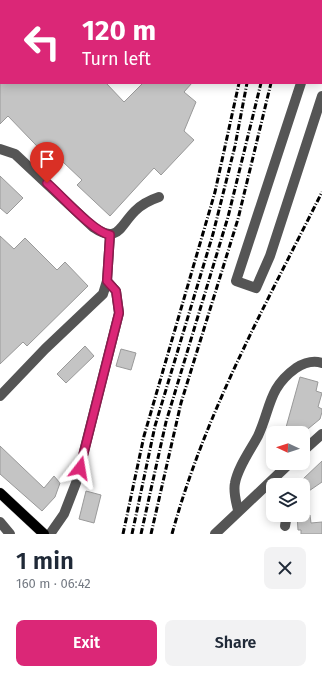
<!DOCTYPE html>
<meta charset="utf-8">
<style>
:root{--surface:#fff;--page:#f2f2f3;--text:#1f2937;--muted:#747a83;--accent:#db2777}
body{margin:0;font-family:"Fira Sans",sans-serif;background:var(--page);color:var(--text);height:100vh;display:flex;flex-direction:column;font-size:15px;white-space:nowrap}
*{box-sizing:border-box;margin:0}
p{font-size:13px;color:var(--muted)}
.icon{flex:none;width:22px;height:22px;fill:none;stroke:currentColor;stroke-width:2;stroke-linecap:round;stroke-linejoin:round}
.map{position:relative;height:534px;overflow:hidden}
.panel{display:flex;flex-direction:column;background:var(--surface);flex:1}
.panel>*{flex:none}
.guide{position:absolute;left:0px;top:0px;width:322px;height:84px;box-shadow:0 2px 10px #0003;background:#db2777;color:#fff;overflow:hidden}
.needle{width:26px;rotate:273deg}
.buttons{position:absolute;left:266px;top:426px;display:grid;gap:8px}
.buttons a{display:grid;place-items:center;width:44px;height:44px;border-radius:8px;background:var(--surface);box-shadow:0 2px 10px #0003;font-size:20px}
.pin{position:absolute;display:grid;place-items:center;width:34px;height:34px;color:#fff;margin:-41px -17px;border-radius:50% 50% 50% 0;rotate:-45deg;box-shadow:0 0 4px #0007}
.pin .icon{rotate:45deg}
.me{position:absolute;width:44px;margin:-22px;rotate:14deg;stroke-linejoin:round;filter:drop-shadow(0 0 3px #0008)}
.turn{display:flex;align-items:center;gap:14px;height:84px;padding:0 16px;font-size:18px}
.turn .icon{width:52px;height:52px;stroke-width:2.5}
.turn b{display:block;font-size:28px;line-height:34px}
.round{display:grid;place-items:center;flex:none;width:42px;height:42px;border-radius:8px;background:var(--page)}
.summary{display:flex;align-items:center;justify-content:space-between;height:68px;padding:0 16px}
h1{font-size:24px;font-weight:600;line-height:30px}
.cta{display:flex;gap:8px;margin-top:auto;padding:8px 16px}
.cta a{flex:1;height:46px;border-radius:8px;background:var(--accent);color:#fff;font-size:16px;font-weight:600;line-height:46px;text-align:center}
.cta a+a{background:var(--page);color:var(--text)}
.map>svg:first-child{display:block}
.building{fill:#c4c4c4;stroke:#999}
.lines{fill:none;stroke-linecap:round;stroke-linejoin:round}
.major-casing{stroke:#dbdbdb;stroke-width:11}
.minor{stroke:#555;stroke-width:10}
.major{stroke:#000;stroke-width:10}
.rail{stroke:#000;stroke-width:3;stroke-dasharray:6 2 1 2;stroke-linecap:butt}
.route-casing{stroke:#8e194d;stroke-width:10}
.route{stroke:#db2777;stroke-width:7}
</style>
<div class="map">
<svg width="322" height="534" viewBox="0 0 322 534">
<rect width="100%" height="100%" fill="#fff"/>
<g class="building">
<polygon points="0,83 106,83 124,102 143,83 192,83 184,92 196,102 184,131 194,140 161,175 154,168 110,216 77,185 82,180 63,162 57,167 8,116 0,124"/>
<polygon points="0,176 23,198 7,214 0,208"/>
<polygon points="0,236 14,249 25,238 57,270 65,262 88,286 27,346 23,342 0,364"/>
<polygon points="85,346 94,356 66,383 57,374"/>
<polygon points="121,349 136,353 131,370 116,366"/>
<polygon points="300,377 318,382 316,391 322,393 318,407 322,409 322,412 320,419 303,433 293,433 285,431"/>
<polygon points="0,446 44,488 54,476 60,483 55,497 42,511 0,474"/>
<polygon points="322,461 322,482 303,495 303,479"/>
<polygon points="86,491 101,495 94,523 79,519"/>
<polygon points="297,515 310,515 311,523 322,522 322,534 301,534 301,530 298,530"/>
</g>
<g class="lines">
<defs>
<polyline id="major" points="0,493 44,534"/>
</defs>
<use href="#major" class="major-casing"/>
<g class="minor">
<polyline points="321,25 322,22"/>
<polyline points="0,36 1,35"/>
<polyline points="301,83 236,281 256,288 270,256 322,96"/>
<path d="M0 149 15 154 93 227C118 244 119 227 135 211 142 204 150 200 159 197"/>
<polyline points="0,396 45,349 103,294 107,281 110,235"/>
<polyline points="303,451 322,434"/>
<path d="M238 510C236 501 233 492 235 483 238 467 250 451 258 436 271 408 268 388 296 368 304 363 313 360 322 363"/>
<polyline points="0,522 10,534"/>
<polyline points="285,526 287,515"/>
<polyline points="50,534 64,514 76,483 119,313 116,291 107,281"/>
<polyline points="215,534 290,463"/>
</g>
<use href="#major" class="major"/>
<g class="rail">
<polyline points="254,1 254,0"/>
<polyline points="261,1 262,0"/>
<polyline points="281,1 281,0"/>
<polyline points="290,1 291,0"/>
<polyline points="123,534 144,436 215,192 239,83"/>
<polyline points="132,534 155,426 213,234 235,146 247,83"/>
<polyline points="141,534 166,422 228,217 261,83"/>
<polyline points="151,534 181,403 238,219 271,83"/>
<path d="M172 534C205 413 266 304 322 192"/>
</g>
</g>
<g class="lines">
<defs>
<path id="route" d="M47 183C62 196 93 232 110 235L107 281 116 291 119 313 80 468"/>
</defs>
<use href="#route" class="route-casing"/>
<use href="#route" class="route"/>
</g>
</svg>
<div class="buttons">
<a><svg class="needle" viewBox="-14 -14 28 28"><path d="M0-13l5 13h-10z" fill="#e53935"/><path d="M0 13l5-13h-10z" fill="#747a83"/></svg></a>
<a><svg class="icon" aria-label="layers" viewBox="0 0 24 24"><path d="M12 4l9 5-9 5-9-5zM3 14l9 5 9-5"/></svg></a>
</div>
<div class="pin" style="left:47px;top:183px;background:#d93025"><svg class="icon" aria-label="arrive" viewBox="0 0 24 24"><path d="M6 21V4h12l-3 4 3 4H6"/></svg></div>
<svg class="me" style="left:80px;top:468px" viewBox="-20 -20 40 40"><path d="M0-17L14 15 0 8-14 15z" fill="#db2777" stroke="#fff" stroke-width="4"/></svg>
<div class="guide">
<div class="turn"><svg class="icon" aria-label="left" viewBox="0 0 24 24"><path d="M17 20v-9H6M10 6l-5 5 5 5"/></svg><div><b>120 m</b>Turn left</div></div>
</div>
</div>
<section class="panel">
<div class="summary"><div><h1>1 min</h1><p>160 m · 06:42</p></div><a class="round"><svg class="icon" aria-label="close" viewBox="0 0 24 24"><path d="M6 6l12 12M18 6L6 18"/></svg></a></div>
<div class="cta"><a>Exit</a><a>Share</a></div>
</section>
